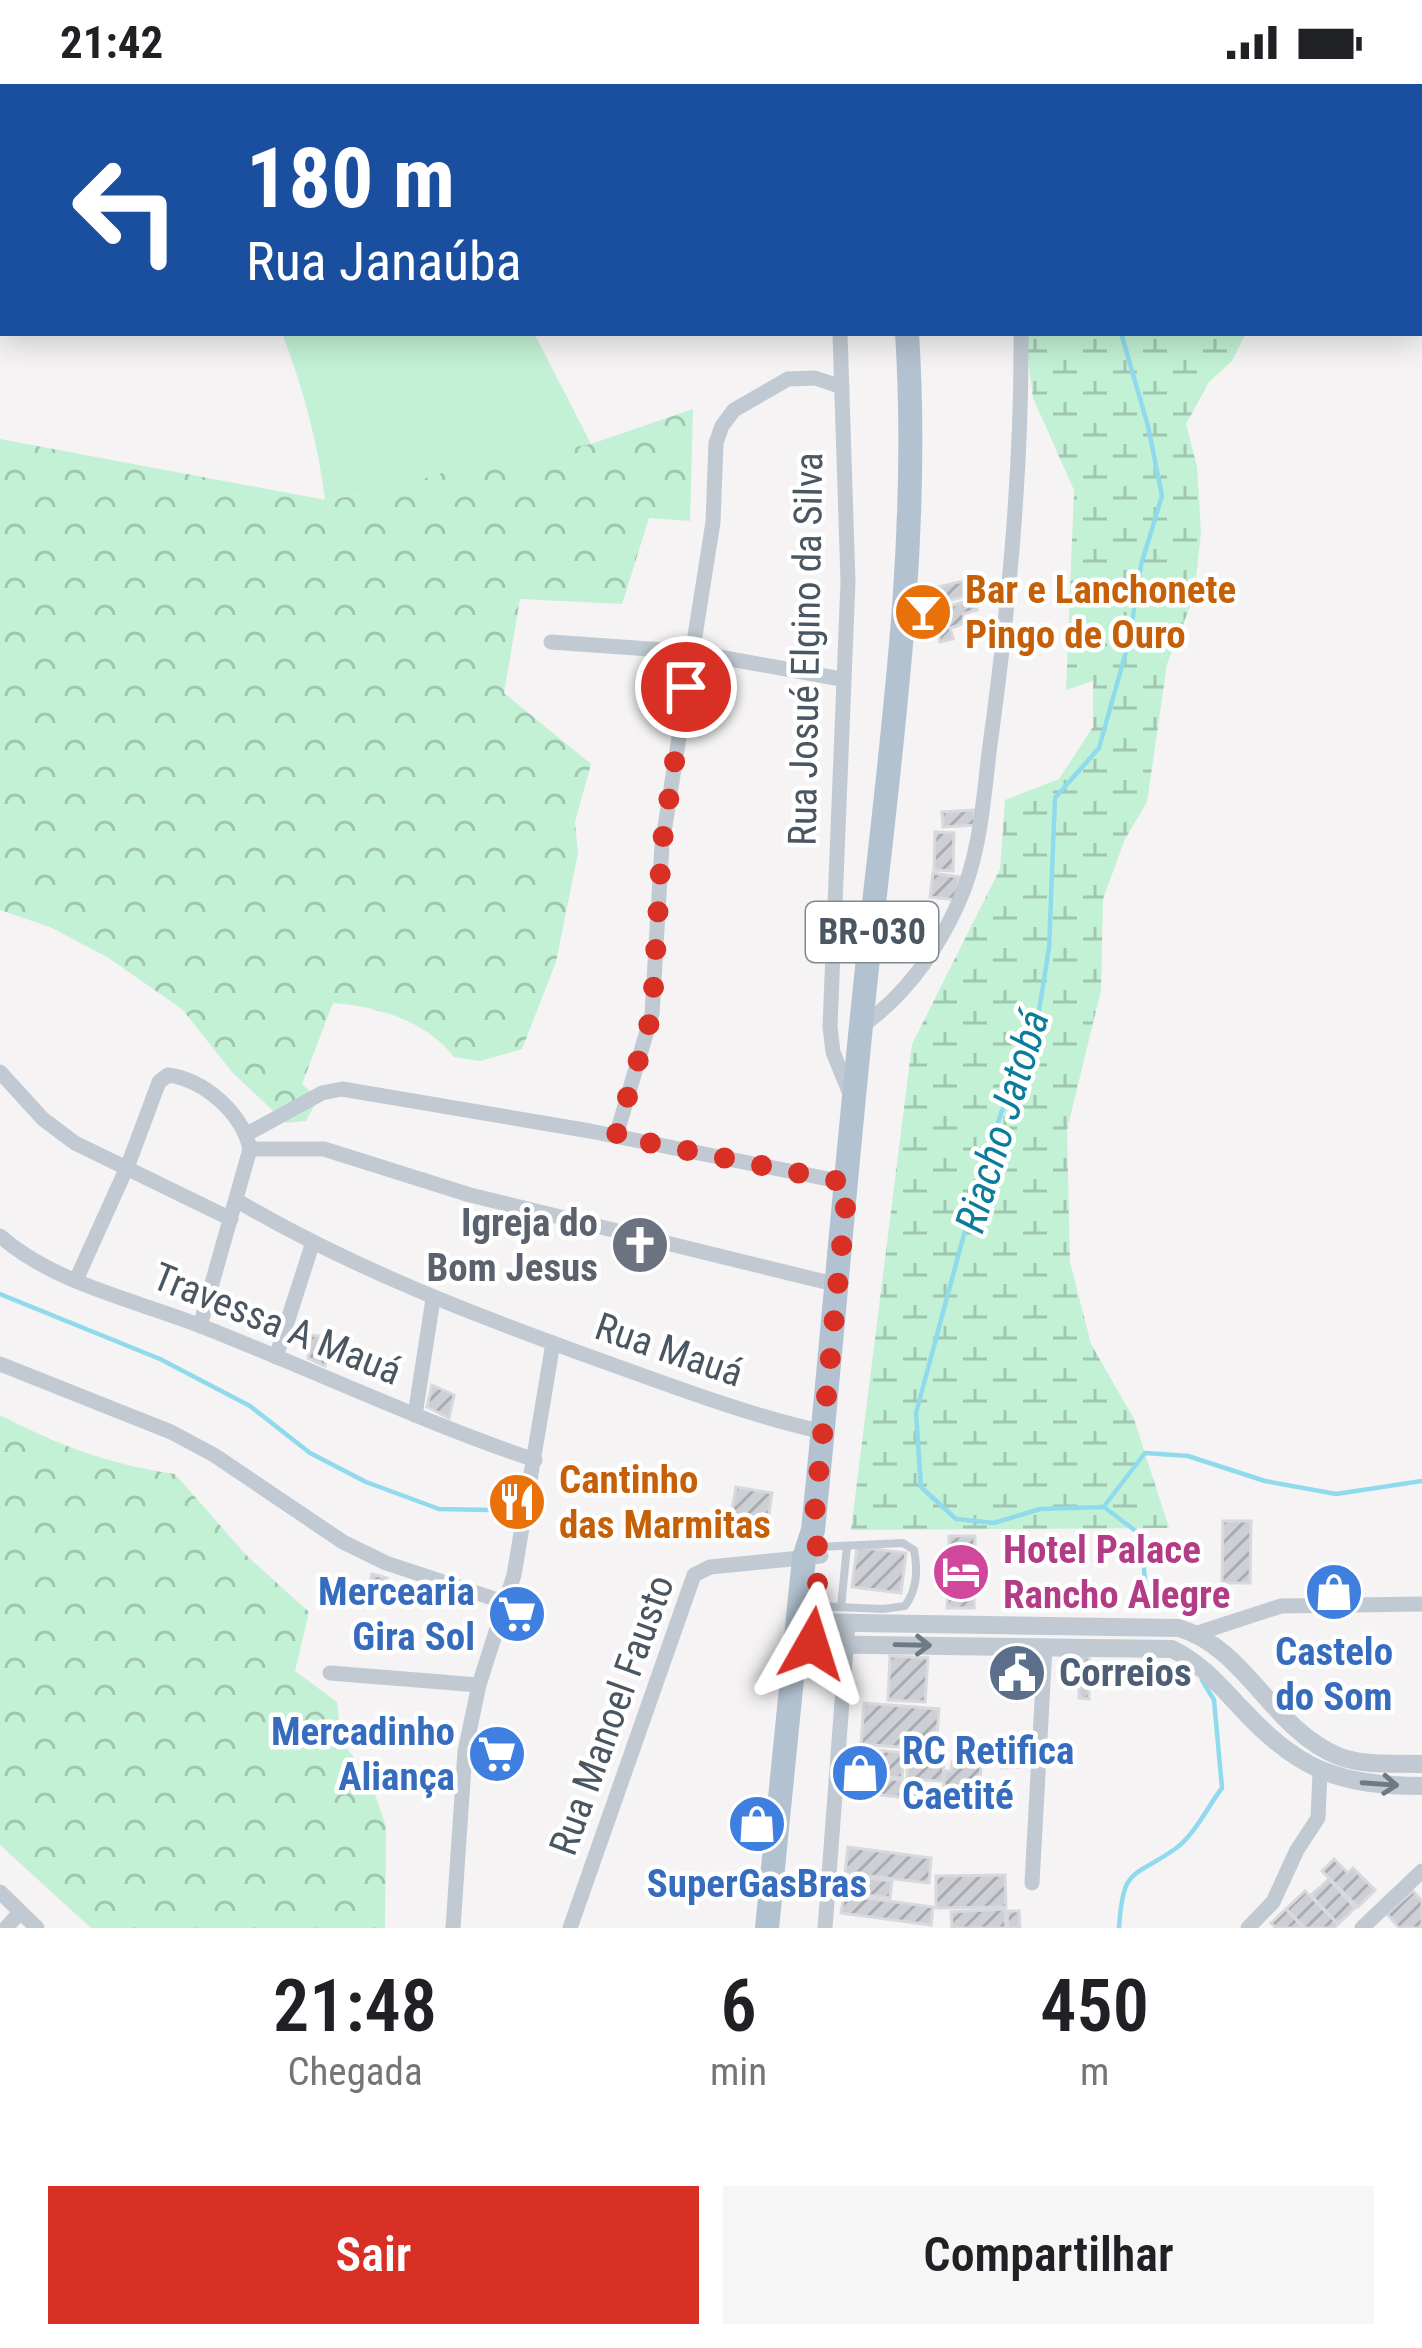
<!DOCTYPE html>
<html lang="pt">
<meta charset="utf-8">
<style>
:root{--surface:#fff;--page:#f6f6f6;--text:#202124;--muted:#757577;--accent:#d93025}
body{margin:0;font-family:"Roboto Condensed",sans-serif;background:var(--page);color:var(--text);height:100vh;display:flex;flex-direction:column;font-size:45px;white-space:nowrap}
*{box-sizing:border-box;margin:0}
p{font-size:39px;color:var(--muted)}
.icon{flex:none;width:66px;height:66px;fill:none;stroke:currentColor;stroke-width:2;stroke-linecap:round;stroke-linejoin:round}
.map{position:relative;height:1844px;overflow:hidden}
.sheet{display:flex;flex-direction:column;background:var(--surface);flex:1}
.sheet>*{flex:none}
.top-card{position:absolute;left:0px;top:0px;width:1422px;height:252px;box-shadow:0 6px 30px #0003;background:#1a4fa0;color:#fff;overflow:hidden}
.pin{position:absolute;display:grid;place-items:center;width:102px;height:102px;color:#fff;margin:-51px;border:6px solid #fff;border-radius:50%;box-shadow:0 3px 12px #0007}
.me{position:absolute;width:132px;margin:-66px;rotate:6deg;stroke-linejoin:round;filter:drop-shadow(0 0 9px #0008)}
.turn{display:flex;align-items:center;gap:42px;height:252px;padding:0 48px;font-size:54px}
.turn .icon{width:156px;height:156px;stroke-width:2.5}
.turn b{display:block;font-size:84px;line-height:102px}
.eta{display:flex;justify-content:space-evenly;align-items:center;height:204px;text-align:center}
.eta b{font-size:72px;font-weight:600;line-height:84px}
.primary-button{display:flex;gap:24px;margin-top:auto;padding:24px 48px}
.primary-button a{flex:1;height:138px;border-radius:0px;background:var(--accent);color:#fff;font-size:48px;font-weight:600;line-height:138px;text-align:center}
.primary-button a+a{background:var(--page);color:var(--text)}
.status{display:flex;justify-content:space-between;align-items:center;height:84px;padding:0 60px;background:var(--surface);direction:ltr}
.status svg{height:33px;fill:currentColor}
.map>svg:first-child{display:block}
.green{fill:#c3f1d5}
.forest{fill:url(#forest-crowns)}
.wetland{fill:url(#wetland-marsh)}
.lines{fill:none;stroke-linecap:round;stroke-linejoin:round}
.stream{stroke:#90daee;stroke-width:4.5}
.building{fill:url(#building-hatch);stroke:#d7d9de;stroke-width:3}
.service{stroke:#c1cad2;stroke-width:8}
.minor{stroke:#c1cad2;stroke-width:15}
.tertiary{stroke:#c1cad2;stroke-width:18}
.primary{stroke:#b3c2d1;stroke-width:24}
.oneway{stroke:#6e7983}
.route{stroke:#d93025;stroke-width:21;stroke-dasharray:0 37.8}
.labels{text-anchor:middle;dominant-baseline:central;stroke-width:9;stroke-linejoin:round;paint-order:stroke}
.shield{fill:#fff;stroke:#808990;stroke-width:3}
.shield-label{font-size:36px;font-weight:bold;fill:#4a5661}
.food-label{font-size:39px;font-weight:bold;fill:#c56008;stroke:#fff;text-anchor:start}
.street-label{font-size:39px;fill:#4a5661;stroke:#fff}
.worship-label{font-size:39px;font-weight:bold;fill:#5b616d;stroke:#fff;text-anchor:end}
.hotel-label{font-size:39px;font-weight:bold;fill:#b23c85;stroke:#fff;text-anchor:start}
.shop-label{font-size:39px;font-weight:bold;fill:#366cbe;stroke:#fff;text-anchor:end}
.service-label{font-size:39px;font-weight:bold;fill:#4e5e75;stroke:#fff;text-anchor:start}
.water-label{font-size:42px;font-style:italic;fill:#0c7c9b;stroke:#fff}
</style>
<div class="status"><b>21:42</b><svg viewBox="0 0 49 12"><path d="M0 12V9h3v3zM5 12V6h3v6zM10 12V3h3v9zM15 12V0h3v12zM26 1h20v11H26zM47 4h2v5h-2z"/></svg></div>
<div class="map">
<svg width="1422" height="1844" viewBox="0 0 1422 1844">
<defs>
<pattern id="forest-crowns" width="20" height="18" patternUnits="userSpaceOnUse" patternTransform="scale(3)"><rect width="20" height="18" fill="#c3f1d5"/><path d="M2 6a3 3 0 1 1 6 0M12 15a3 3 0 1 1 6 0" fill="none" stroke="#a0c6b0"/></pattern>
<pattern id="wetland-marsh" width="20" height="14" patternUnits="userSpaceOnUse" patternTransform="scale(3)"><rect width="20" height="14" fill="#c3f1d5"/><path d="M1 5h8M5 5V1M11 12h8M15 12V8" fill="none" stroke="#a0c6b0"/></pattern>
<pattern id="building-hatch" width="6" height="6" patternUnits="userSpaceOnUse" patternTransform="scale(3)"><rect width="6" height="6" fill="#cdcfd5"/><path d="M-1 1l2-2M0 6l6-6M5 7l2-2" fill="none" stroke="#a8abb0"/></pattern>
</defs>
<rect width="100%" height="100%" fill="#f5f3f3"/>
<path class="green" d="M282 249H534L591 360 464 382 388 406 325 416C318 358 303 304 282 249Z"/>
<g class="forest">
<path d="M693 325 690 437 649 434 622 520 520 515 504 609 591 680 575 738 578 769 556 878 522 965 480 977 454 973C427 937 376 922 333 919L302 1000 318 1015 306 1037 286 1039 232 988 182 925 107 873 50 843 0 826V355L326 416 388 406 464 382 591 360Z"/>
<path d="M0 1331C57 1361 111 1381 175 1390L246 1471 309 1528 295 1587 337 1618 341 1656 370 1695 386 1743 385 1844H91L0 1761Z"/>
</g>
<g class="wetland">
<polygon points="946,0 1207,0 1206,3"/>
<polygon points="1025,249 1246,249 1232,277 1209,298 1186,340 1197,383 1201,448 1194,513 1167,580 1147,718 1125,755 1103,815 1101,906 1067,1046 1070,1178 1091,1260 1134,1335 1169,1444 851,1446 912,960 1000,785 1005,716 1059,695 1093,643 1093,597 1066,606 1074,406 1033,314"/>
</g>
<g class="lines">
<g class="stream">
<polyline points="1121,3 1122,0"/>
<polyline points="1121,249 1148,342 1162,412 1141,481 1129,557 1099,664 1055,714 1049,864 1035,952 1001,1029 967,1139 916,1329 921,1403 956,1435 994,1439 1040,1425 1104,1423 1141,1451 1146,1508"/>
<polyline points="0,1210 160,1275 250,1322 310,1369 366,1398 439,1425 491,1426"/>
<polyline points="1105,1421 1145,1369 1188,1372 1265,1397 1336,1410 1422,1397"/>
<path d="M1119 1844C1123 1782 1132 1795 1175 1765 1194 1752 1208 1722 1222 1704L1214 1616 1202 1596"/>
</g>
</g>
<g class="building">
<polygon points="963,497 966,512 933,521 929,505"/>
<polygon points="975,515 977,526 963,530 965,539 950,544 953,555 940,558 932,527"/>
<polygon points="974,726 975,741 943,743 942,728"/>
<polygon points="935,748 954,749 953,787 934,786"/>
<polygon points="933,789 959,793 957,816 930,813"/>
<polygon points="896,832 940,847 925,875 909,865 917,851 896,846"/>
<polygon points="311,1251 332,1254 325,1282 308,1274"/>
<polygon points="432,1301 454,1311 449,1334 427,1323"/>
<polygon points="736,1403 772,1409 768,1437 731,1431"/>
<polygon points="1223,1437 1251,1437 1250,1499 1222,1499"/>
<polygon points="949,1452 975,1452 974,1524 947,1524"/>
<polygon points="857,1463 906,1469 901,1509 852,1503"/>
<polygon points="372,1490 387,1494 382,1514 366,1509"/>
<polygon points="1079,1571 1089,1571 1089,1615 1079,1614"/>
<polygon points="890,1572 928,1574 925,1618 888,1616"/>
<polygon points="864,1619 939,1625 936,1666 861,1660"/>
<polygon points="856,1664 904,1669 902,1694 854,1690"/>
<polygon points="908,1667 944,1669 943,1697 907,1695"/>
<polygon points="1000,1668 1025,1668 1025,1683 1001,1684"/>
<polygon points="952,1678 981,1679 979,1723 942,1722 945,1687 951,1687"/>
<polygon points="864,1692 919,1698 918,1715 862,1709"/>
<polygon points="848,1763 931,1774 929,1799 845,1789"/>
<polygon points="1334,1775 1348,1789 1353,1784 1375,1806 1358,1823 1322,1787"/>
<polygon points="1005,1791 1006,1823 936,1824 936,1792"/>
<polygon points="856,1793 892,1797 890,1814 854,1809"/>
<polygon points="1329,1795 1355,1824 1338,1840 1311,1811"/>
<polygon points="1305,1807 1338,1840 1334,1844 1305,1844 1286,1825"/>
<polygon points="1413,1807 1422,1817 1422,1844 1399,1844 1387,1830"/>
<polygon points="844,1811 933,1823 931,1841 841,1829"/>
<polygon points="1005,1825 1006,1844 952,1844 951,1828"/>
<polygon points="1286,1825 1304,1844 1276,1844 1271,1839"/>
<polygon points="1007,1827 1019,1827 1020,1844 1008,1844"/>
</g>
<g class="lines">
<g class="service">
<path d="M815 1522 883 1525 905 1522C917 1506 918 1486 914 1466L903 1459 818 1463"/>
<polyline points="841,1523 847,1462"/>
</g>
<g class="minor">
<polyline points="955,0 956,3"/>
<polyline points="846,3 847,0"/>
<polyline points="840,249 848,498 830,943 833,968 852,1015"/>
<polyline points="551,558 692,568 841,595"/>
<path d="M862 942C904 912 935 870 957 822 981 770 983 716 990 661 1009 524 1022 387 1021 249"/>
<polyline points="0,988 43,1035 75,1059 231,1135"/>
<polyline points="247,1050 322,1009 342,1005 590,1047 848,1099"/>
<polyline points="616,1052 652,930 662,761 713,438 716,359 722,342 734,326 788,295 815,294 842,303"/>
<polyline points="250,1065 324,1065 470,1111 838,1201"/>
<path d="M236 1116C353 1185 477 1232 605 1278 677 1304 748 1331 823 1348"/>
<path d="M0 1152C55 1200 135 1216 201 1242 313 1286 422 1338 535 1376"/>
<path d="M76 1196 128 1081 159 998 168 991C205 996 242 1029 250 1065L200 1242"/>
<polyline points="276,1273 312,1161"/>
<polyline points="0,1280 171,1348 214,1371 343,1458 386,1479 507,1519"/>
<polyline points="415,1331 433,1215"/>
<polyline points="1198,1549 1281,1522 1422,1520"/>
<polyline points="330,1589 479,1601"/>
<polyline points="1032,1799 1045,1563"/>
<polyline points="0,1808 37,1844"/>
<polyline points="6,1844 20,1828"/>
<polyline points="453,1844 465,1667 479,1601 514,1491 553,1259"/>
<polyline points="570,1844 694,1491 710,1483 821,1472"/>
<polyline points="825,1844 848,1538"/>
<polyline points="1248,1844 1273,1818 1297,1766 1318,1734 1320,1689"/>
<polyline points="1362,1844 1422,1787"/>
</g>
<g class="tertiary">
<path d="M798 1538 1179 1544C1246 1564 1272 1645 1338 1672 1363 1682 1395 1679 1422 1680"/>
<path d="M796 1560 1172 1565C1201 1579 1220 1602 1242 1625 1298 1686 1340 1702 1422 1702"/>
</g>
<g class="primary">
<polyline points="877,0 877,3"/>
<path d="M767 1844 804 1474 813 1446C832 1259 847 1071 867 884 889 674 921 461 907 249"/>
</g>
</g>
<defs><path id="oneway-shaft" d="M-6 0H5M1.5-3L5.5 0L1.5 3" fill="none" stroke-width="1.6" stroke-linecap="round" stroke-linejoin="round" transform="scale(3)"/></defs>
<g class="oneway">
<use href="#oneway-shaft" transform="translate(913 1561) rotate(1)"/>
<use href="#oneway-shaft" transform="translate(1380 1700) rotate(4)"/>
</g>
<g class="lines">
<polyline class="route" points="686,603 662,760 652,930 616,1052 848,1099 813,1446 820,1472 812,1560"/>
</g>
<defs>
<symbol id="bar-disc" viewBox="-11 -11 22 22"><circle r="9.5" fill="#e8710a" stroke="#fff"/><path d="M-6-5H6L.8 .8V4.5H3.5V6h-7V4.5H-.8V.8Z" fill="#fff"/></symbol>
<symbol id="church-disc" viewBox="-11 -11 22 22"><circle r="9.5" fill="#6b7280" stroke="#fff"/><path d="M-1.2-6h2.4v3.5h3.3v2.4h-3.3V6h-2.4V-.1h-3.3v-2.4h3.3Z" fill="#fff"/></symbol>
<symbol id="restaurant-disc" viewBox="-11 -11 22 22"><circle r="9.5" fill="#e8710a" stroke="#fff"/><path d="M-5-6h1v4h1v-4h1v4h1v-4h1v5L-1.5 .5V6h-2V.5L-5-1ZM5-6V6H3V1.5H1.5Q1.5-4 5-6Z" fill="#fff"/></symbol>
<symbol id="hotel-disc" viewBox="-11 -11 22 22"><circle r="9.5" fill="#d1479c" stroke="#fff"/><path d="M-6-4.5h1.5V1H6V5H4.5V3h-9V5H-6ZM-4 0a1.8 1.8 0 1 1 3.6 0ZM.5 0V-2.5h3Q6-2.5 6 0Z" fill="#fff"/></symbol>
<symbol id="shop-disc" viewBox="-11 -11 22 22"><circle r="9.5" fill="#3f7fe0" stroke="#fff"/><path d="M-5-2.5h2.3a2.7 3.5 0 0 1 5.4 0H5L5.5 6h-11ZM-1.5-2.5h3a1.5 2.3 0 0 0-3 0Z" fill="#fff"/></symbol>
<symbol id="supermarket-disc" viewBox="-11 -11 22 22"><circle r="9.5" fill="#3f7fe0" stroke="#fff"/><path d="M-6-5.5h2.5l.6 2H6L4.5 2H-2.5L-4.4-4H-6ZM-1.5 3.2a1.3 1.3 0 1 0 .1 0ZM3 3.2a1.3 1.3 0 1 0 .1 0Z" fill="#fff"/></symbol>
<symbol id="civic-disc" viewBox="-11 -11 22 22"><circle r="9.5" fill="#5c6f8a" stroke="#fff"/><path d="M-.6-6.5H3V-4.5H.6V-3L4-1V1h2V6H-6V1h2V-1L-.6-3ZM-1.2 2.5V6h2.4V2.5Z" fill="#fff"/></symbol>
</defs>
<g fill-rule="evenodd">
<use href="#bar-disc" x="890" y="495" width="66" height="66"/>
<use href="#church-disc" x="607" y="1128" width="66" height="66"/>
<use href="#restaurant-disc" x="484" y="1385" width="66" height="66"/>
<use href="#hotel-disc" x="928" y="1455" width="66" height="66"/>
<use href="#shop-disc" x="1301" y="1475" width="66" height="66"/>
<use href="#supermarket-disc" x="484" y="1497" width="66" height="66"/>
<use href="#civic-disc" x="984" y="1556" width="66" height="66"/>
<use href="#supermarket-disc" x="464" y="1637" width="66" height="66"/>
<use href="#shop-disc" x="827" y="1656" width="66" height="66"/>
<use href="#shop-disc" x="724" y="1707" width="66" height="66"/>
</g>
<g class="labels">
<rect class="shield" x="806" y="818" width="132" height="60" rx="9"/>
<g class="shield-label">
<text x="872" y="848">BR-030</text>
</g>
<g class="food-label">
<text x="965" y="506">Bar e Lanchonete<tspan x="965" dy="45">Pingo de Ouro</tspan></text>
<text x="559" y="1396">Cantinho<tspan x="559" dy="45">das Marmitas</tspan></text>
</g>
<g class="street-label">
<text transform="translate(806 565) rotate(-89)">Rua Josué Elgino da Silva</text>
<text transform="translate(277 1240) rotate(22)">Travessa A Mauá</text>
<text transform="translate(669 1266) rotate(19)">Rua Mauá</text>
<text transform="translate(612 1631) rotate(-70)">Rua Manoel Fausto</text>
</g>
<g class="worship-label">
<text x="598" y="1139">Igreja do<tspan x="598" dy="45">Bom Jesus</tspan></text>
</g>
<g class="hotel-label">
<text x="1003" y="1466">Hotel Palace<tspan x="1003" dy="45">Rancho Alegre</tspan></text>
</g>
<g class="shop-label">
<text x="475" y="1508">Mercearia<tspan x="475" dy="45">Gira Sol</tspan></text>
<text x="1334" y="1568" text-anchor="middle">Castelo<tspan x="1334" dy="45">do Som</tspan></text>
<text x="455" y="1648">Mercadinho<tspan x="455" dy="45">Aliança</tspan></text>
<text x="902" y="1667" text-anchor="start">RC Retifica<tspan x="902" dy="45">Caetité</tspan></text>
<text x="757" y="1800" text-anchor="middle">SuperGasBras</text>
</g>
<g class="service-label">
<text x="1059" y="1589">Correios</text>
</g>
<g class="water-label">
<text transform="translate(1002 1037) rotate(-73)">Riacho Jatobá</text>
</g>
</g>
</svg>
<div class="pin" style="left:686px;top:603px;background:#d93025"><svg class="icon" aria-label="arrive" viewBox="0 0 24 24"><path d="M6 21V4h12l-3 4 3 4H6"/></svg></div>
<svg class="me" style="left:812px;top:1560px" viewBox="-20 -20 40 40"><path d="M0-17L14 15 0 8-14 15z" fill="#d93025" stroke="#fff" stroke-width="4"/></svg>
<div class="top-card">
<div class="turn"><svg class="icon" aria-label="left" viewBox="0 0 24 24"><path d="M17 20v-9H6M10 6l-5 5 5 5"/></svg><div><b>180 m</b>Rua Janaúba</div></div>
</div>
</div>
<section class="sheet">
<div class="eta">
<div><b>21:48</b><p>Chegada</p></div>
<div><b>6</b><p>min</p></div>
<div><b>450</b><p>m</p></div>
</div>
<div class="primary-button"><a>Sair</a><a>Compartilhar</a></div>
</section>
